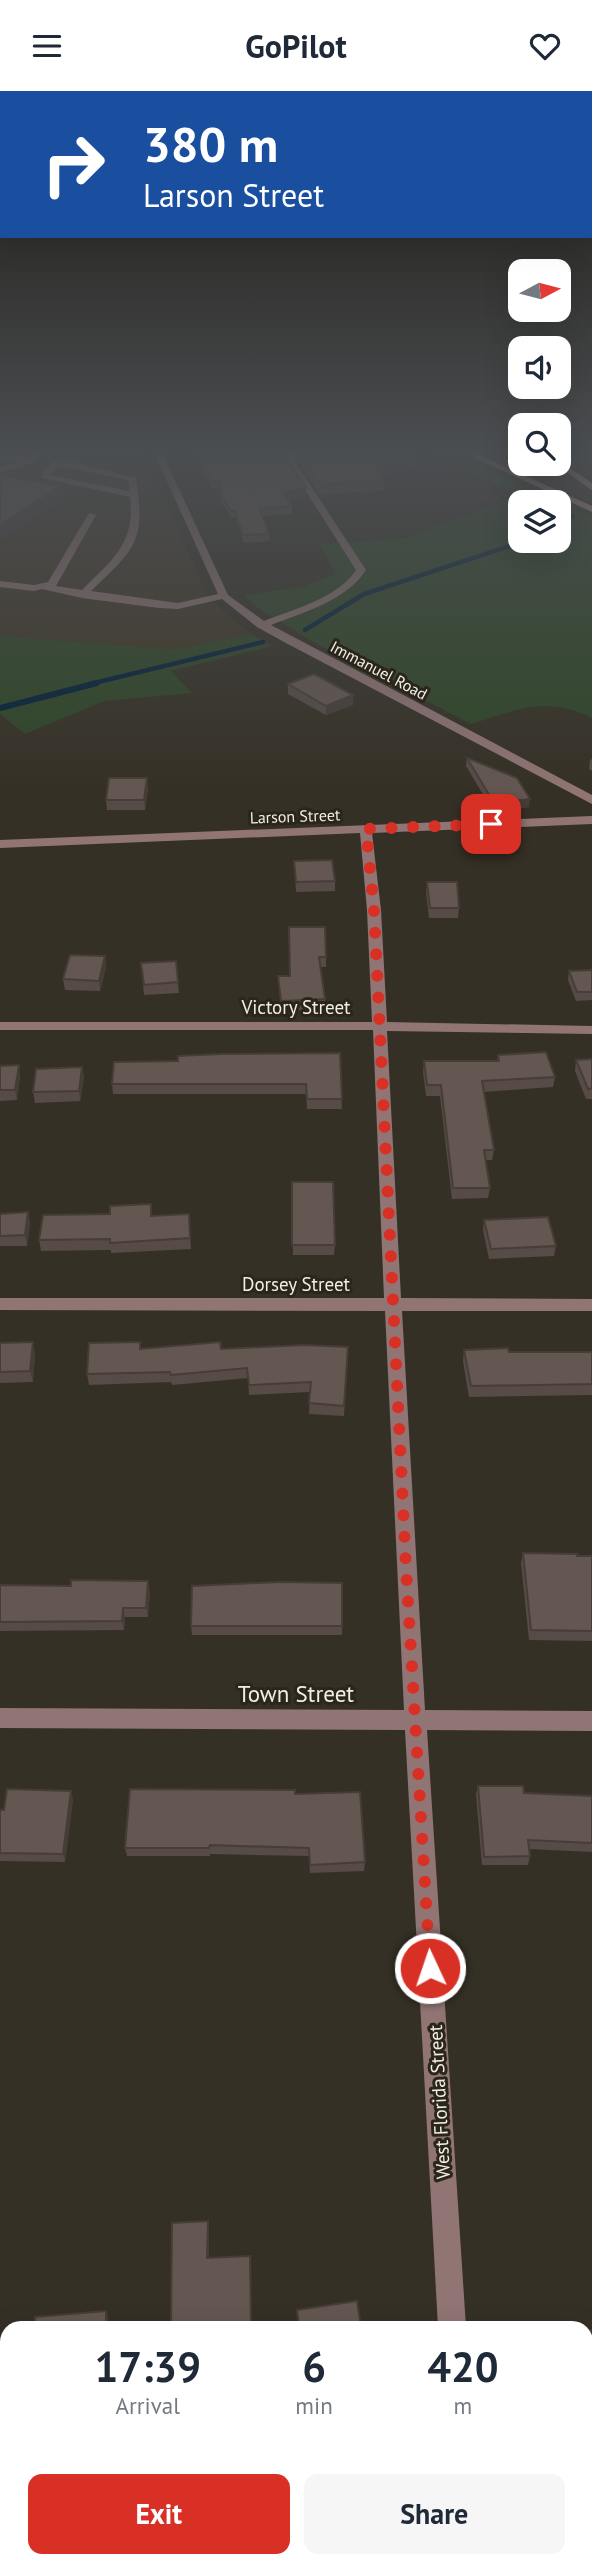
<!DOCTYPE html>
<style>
:root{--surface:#fff;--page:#f6f6f7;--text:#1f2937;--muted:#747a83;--accent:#d93025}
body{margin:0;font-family:"PT Sans",sans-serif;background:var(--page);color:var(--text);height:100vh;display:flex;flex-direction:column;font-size:26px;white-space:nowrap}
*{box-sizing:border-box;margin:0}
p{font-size:23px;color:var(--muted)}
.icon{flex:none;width:38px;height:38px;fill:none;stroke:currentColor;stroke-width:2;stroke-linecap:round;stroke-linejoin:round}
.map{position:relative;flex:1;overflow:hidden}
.sheet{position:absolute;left:0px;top:2230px;width:593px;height:247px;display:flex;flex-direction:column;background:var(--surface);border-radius:21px 21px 0 0;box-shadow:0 7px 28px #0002}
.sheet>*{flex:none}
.banner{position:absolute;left:0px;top:0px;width:593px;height:147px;box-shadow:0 7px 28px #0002;background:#1a4fa0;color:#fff;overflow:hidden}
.needle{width:46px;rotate:83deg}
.tools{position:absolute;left:508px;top:168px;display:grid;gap:14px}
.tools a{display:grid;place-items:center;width:63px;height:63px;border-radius:14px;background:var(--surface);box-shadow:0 7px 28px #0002;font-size:35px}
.pin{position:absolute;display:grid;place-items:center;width:60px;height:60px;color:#fff;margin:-30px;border-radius:14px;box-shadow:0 4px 10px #0006}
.me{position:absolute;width:77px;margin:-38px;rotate:357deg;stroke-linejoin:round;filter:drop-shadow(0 0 5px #0008)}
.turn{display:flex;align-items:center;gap:24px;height:147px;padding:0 28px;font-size:32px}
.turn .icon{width:91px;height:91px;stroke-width:2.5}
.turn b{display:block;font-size:49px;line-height:60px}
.eta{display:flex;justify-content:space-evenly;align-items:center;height:119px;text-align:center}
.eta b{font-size:42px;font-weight:600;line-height:49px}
.primary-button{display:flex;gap:14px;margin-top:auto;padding:14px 28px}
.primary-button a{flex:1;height:80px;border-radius:14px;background:var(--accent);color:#fff;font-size:28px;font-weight:600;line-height:80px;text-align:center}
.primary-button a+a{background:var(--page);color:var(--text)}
header{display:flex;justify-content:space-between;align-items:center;height:91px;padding:0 28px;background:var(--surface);font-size:32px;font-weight:600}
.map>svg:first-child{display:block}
.built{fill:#403727}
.green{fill:#2e4626;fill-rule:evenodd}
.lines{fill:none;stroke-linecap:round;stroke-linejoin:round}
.stream-far1{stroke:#002039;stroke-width:4.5}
.stream{stroke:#002039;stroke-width:6}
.minor{fill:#907574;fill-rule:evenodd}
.major{fill:#f0b8b6;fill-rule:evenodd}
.wall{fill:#564b46}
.shaded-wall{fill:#463d39}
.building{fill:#645751;stroke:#463d39;stroke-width:2}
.route{stroke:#d93025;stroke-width:12;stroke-dasharray:0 21.6}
.labels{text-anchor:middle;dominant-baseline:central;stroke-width:6;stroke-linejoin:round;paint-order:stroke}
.far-street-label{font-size:16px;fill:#f2eee7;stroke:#2b261c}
.street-label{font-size:19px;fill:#f2eee7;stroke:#2b261c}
.near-street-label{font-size:23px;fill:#f2eee7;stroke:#2b261c}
</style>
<header><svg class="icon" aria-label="menu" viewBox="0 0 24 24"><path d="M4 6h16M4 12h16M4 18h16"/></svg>GoPilot<svg class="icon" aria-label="heart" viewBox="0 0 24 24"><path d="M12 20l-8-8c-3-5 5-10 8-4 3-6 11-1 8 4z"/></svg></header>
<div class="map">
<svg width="592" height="2475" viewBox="0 0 592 2475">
<rect width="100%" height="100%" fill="#353025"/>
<polygon class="built" points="0,359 143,359 205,500 223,520 251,543 174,558 0,545"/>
<g class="green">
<path d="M425 359H449L592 427V627C546 604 516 619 471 633L315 552 256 516 245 504 302 496 336 483 319 453 405 447 519 404ZM520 411H558V450H520Z"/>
<polygon points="251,543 272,555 171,580 192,602 104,610 25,643 0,623 0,545 174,558"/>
</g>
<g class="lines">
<g class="stream-far1">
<polyline points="558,432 573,425"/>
<polyline points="305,539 364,503 525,450"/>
<polyline points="90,593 263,551"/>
</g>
<polyline class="stream" points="0,617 97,592"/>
<g class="minor">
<polygon points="36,359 44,359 32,372 0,382 0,376 23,370 0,366 0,362 30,367"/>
<path d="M153 359H161L228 504 264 530C294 518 338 507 356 479L286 369 288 363 316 359 294 369 366 479C346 510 304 521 271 534L592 704V713L284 551 257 536 222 508 178 518 159 517 82 507 42 498 34 500 0 496V490L34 494 48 491 89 422 96 424 56 495 82 499C112 469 136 452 130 406L42 387V380L54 371 65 369 136 387C146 450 136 457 91 500L178 512 218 503ZM59 375 128 389 130 400 49 384Z"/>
<polygon points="592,725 592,733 372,742 381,819 387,931 592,935 592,943 387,940 401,1207 592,1208 592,1220 402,1220 425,1619 592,1620 592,1640 427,1639 466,2236 438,2236 405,1639 0,1637 0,1617 404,1619 385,1220 0,1219 0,1207 384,1207 373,939 0,939 0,931 372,931 367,819 360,742 0,757 0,749"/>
<polygon points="0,2448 7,2449 7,2469 20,2469 18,2475 0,2475"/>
<polygon points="586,2459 592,2459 592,2475 232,2475 230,2469 586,2469"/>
</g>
<g class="major">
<polygon points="458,359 468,359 592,415 592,421"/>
<polygon points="558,369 592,392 592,399 555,373 558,373"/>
</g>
</g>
<g class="wall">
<polygon points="194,359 225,359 226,361 247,359 285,359 285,365 306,405 288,408 292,415 292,423 263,425 269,443 270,450 244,452 236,427 232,427 222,412 219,397 212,397"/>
<polygon points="298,360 416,376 381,384 384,389 384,399 320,404 298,370"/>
<polygon points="288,593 353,614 326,624 288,603"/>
<polygon points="467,667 529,716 493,720 466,675"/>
<polygon points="592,668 592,680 589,678 590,669"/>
<polygon points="148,697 145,719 107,719 106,709"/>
<polygon points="294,770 335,790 335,800 296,801"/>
<polygon points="427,791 459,817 458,827 429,827 426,801"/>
<polygon points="289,836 326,866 326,876 320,876 325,908 325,918 281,920 278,885 290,885"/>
<polygon points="105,865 106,876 100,900 65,899 63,888"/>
<polygon points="141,872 178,891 179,902 144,904"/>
<polygon points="592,879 592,909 576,910 568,889 569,880"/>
<polygon points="340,962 342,1018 307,1018 306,1003 113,1003 112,993 178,970"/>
<polygon points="498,964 555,986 553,996 484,1001 494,1059 492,1069 486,1069 490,1097 488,1107 452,1108 440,1005 426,1005 423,981 424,970 497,970"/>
<polygon points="592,968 592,1008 586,1008 575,980 576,969"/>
<polygon points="0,975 20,985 17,1009 0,1010"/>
<polygon points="82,976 84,987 80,1010 35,1012 33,1001"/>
<polygon points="292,1091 335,1154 334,1164 293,1164"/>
<polygon points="28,1121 30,1132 27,1155 0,1155 0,1123"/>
<polygon points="189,1123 191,1158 111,1162 111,1159 41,1160 39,1149 152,1125"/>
<polygon points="484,1129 556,1155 554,1165 489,1168 483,1139"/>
<polygon points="0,1252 35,1262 33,1291 0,1292"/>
<polygon points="348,1256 344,1325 309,1323 310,1301 249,1304 248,1287 172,1294 171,1291 89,1294 87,1283 141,1258"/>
<polygon points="464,1259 509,1261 592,1261 592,1304 469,1306 463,1270"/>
<polygon points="523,1462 577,1465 592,1465 592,1550 529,1549 521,1472"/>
<polygon points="342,1492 342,1544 192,1544 191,1535"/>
<polygon points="0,1494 150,1499 148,1526 125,1526 124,1539 0,1540"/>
<polygon points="478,1695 524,1702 592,1705 592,1761 529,1758 530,1765 528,1774 482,1774 476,1703"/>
<polygon points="295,1703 365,1771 364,1780 310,1782 309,1765 210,1763 210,1765 127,1765 125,1757"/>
<polygon points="73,1708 65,1771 0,1770 0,1719"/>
</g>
<g class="shaded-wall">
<polygon points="416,366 416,376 375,386 375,376"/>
<polygon points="61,395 63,409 0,449 0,434"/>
<polygon points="306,397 306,405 284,408 284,401"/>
<polygon points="353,604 353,614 326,624 326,615"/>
<polygon points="147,687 148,697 145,719 144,709"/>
<polygon points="530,708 529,716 493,720 494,712"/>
<polygon points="105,865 106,876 100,900 99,890"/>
<polygon points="19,974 20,985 17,1009 15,999"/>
<polygon points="82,976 84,987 80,1010 79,1000"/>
<polygon points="28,1121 30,1132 27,1155 25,1144"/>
<polygon points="33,1251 35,1262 33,1291 30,1280"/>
<polygon points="148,1490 150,1499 148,1526 146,1517"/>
<polygon points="123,1517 125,1526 124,1539 122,1530"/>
<polygon points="71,1700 73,1708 65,1771 63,1763"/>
<polygon points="208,2130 209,2138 209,2174 207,2167"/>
<polygon points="106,2220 108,2224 108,2236 106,2236"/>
</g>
<g class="building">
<polygon points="197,359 225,359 226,361 247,359 285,359 284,363 306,397 284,401 292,415 260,418 269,443 243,444 235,420 231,420 222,405 219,389 212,390"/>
<polygon points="300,359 402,359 416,366 375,376 384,389 320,394 298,360"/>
<polygon points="0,382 7,383 4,385 61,395 0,434"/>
<polygon points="314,583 353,604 326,615 288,593"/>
<polygon points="467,667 517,687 530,708 494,712"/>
<polygon points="109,687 147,687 144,709 106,709"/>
<polygon points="332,769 335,790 296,791 294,770"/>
<polygon points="427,791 457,791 459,817 430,817"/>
<polygon points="289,836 325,836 326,866 319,866 325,908 281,910 278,885 290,885"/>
<polygon points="70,864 105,865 99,890 63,888"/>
<polygon points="176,870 178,891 144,894 141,872"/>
<polygon points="592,879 592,901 577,901 569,880"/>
<polygon points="546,961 555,986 482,990 494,1059 484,1059 490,1097 453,1097 441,994 427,994 424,970 499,970 498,964"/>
<polygon points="340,962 342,1008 307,1008 306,993 112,993 114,971 178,970 178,965 221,963"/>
<polygon points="592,968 592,997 588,998 576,969"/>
<polygon points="19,974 15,999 0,999 0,975"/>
<polygon points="82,976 79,1000 33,1001 36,978"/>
<polygon points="292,1091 333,1091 335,1154 292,1154"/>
<polygon points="151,1113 151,1125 189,1123 190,1147 110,1152 110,1148 39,1149 43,1124 110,1123 110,1115"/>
<polygon points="28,1121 25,1144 0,1145 0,1123"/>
<polygon points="548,1126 556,1155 491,1158 484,1129"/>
<polygon points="33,1251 30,1280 0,1281 0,1252"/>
<polygon points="140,1251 140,1258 220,1251 221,1258 304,1254 348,1256 344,1315 309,1312 311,1291 249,1294 247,1277 171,1284 170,1281 87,1283 89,1252"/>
<polygon points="508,1257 509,1261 592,1261 592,1293 471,1295 464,1259"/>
<polygon points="523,1462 577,1463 577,1465 592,1465 592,1540 531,1539"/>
<polygon points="71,1489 148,1490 146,1517 123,1517 122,1530 0,1531 0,1494 71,1495"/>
<polygon points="281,1491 342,1492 342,1535 191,1535 192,1495"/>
<polygon points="478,1695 523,1695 524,1702 592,1705 592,1752 528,1749 530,1765 484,1766"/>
<polygon points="7,1698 71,1700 63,1763 0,1762 0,1719 4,1719"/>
<polygon points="130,1698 295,1699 295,1703 360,1701 365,1771 310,1774 309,1757 210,1754 209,1757 125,1757"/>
<polygon points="208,2130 207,2167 250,2165 251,2236 171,2236 172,2132"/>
<polygon points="357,2210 361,2236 299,2236 297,2219"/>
<polygon points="106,2220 106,2236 35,2236 35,2226"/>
<polygon points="592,2239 592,2337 586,2338 586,2240"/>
</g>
<linearGradient id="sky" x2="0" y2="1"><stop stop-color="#1d1a14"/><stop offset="0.51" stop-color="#4b4e51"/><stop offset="1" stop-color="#4b4e51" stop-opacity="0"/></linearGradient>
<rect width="592" height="705" fill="url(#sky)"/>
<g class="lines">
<polyline class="route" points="430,1877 406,1477 374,819 366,738 491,733"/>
</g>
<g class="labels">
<g class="far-street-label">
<text transform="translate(379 579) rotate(28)">Immanuel Road</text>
<text transform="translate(295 725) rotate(-2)">Larson Street</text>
</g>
<g class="street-label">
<text x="296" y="916">Victory Street</text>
<text x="296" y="1193">Dorsey Street</text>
<text transform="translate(439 2011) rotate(-93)">West Florida Street</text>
</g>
<g class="near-street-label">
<text x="296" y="1602">Town Street</text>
</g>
</g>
</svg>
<div class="tools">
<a><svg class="needle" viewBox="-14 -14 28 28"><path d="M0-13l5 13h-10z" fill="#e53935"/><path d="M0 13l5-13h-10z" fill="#747a83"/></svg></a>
<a><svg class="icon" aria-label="sound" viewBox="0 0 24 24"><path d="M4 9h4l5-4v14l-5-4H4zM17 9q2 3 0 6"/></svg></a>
<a><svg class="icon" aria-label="search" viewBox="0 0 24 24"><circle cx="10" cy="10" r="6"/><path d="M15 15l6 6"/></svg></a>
<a><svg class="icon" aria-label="layers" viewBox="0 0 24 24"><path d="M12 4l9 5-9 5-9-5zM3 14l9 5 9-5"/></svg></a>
</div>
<div class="pin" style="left:491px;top:733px;background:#d93025"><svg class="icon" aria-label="arrive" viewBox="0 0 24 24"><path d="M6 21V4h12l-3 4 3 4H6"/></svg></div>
<svg class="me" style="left:430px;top:1877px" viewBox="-20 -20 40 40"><circle r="17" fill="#d93025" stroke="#fff" stroke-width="3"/><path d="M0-11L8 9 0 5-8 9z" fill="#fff"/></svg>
<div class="banner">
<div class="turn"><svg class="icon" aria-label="right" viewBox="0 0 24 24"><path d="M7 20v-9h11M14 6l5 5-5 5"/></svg><div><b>380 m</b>Larson Street</div></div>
</div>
<section class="sheet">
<div class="eta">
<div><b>17:39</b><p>Arrival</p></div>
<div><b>6</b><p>min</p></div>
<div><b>420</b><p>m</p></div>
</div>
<div class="primary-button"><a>Exit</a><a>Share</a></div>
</section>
</div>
